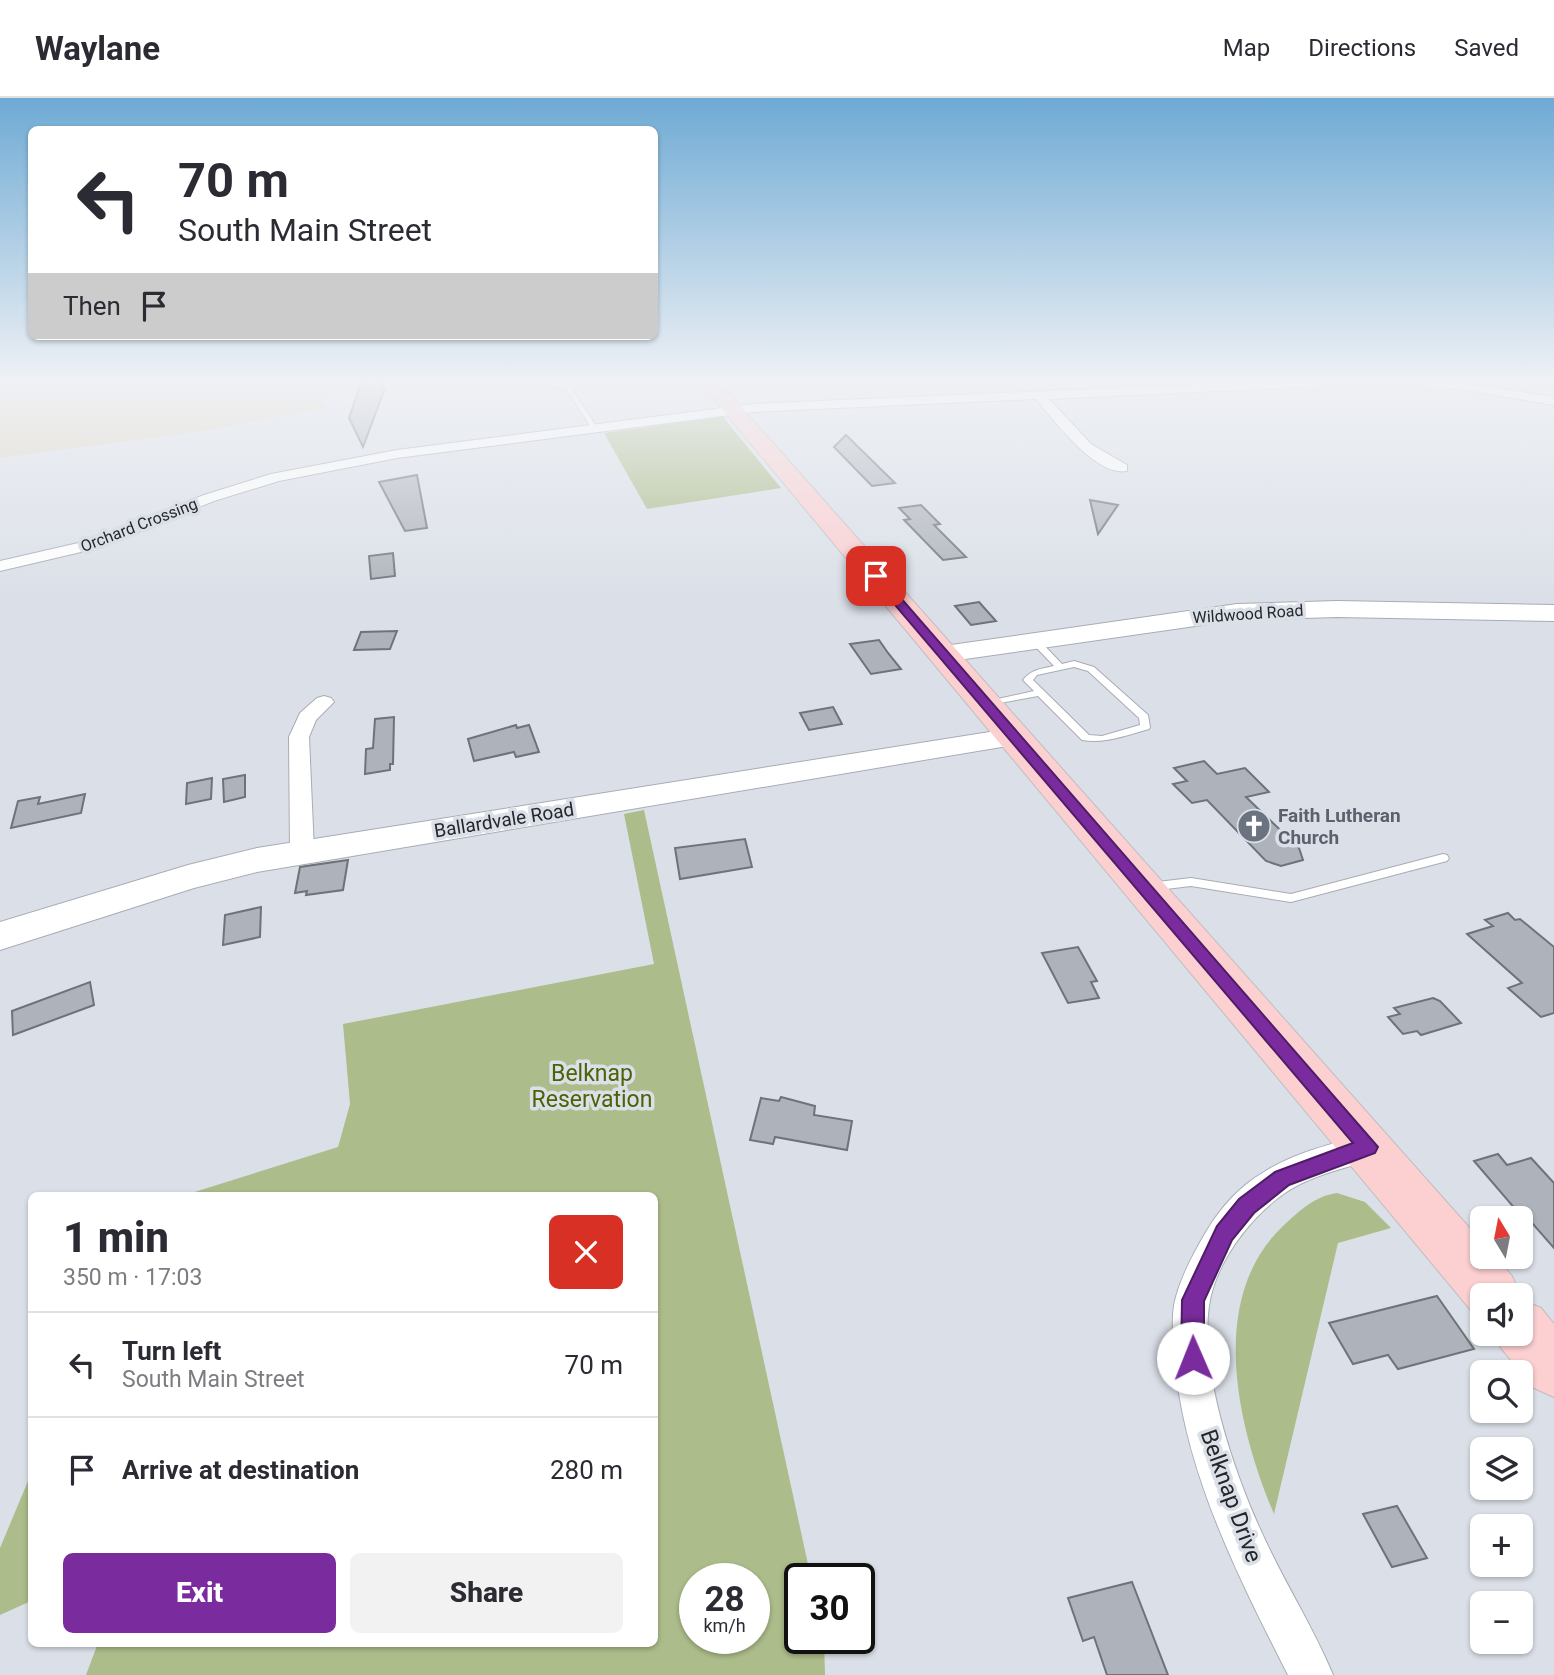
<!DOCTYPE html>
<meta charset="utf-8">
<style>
:root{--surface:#fff;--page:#f2f2f3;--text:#2b2b33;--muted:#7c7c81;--line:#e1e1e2;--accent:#7a2c9e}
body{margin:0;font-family:Roboto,sans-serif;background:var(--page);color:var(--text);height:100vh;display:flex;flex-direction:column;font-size:26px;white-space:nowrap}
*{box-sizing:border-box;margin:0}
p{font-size:23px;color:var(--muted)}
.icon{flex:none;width:38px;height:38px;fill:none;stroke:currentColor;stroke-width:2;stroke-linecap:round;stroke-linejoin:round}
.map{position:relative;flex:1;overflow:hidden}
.drawer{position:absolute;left:28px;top:1094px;width:630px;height:455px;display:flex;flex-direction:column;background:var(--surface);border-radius:10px;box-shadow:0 2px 5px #0004}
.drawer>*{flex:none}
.hud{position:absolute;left:28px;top:28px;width:630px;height:214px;border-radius:10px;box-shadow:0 2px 5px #0004;background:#fff;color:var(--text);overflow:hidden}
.needle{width:46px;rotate:350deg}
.fabs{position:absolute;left:1470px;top:1108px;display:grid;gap:14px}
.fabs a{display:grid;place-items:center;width:63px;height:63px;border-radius:10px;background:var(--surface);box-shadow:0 2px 5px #0004;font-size:35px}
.speed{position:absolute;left:679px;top:1465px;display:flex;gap:14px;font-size:35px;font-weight:700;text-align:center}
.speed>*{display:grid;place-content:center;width:91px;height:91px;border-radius:50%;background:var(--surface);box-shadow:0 2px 5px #0004;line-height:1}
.speed small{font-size:18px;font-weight:400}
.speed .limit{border:4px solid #111;border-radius:10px;background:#fff;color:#111}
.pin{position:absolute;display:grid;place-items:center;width:60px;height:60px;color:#fff;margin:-30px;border-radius:14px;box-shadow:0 4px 10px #0006}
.me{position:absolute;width:77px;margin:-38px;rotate:359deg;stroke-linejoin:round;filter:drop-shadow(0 0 5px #0008)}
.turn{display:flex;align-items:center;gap:24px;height:147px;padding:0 35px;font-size:32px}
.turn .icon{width:91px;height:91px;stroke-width:2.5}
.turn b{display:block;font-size:49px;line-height:60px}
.then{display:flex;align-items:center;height:66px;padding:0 35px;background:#0003;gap:14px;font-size:26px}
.round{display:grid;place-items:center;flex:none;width:74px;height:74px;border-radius:10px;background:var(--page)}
.summary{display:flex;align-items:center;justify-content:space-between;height:119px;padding:0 35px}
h1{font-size:42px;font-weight:800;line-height:52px}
.primary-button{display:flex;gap:14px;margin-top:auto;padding:14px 35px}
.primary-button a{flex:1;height:80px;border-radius:10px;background:var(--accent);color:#fff;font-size:28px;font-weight:800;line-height:80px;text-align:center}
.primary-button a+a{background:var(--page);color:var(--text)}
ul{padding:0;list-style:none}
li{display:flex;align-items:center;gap:21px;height:105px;padding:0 35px;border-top:2px solid var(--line)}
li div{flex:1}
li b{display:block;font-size:26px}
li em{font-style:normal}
header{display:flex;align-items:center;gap:42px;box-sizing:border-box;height:98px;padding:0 35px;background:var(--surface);border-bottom:2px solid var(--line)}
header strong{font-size:33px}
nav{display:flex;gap:38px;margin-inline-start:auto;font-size:24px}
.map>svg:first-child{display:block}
.education{fill:#dfd5c0}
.green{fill:#acbc8a;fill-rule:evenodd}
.building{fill:#aeb3bb;stroke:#6e7279;stroke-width:2}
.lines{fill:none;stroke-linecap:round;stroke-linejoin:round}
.lane-casing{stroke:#a8acb4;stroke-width:2}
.street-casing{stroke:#a8acb4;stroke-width:2}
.secondary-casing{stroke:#a8acb4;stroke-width:2}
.primary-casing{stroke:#bebebf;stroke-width:2}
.lane{fill:#fff;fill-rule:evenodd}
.street{fill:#fff;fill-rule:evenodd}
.secondary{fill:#fff;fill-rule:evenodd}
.primary{fill:#fccfd1;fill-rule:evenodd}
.route{fill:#7a2c9e;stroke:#4f1d67;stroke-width:2}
.labels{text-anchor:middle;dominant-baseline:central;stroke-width:7;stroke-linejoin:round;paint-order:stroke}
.far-street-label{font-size:16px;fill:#25272a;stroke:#dbe0e8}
.worship-label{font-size:19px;font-weight:bold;fill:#5b616d;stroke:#dbe0e8;text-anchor:start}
.street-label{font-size:19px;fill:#25272a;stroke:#dbe0e8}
.near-park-label{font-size:23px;fill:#4d6107;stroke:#dbe0e8}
.near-street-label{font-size:23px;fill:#25272a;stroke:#dbe0e8}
</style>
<header>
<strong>Waylane</strong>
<nav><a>Map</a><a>Directions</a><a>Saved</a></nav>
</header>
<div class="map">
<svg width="1554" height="1577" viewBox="0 0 1554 1577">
<rect width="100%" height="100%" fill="#dbe0e8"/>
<polygon class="education" points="0,282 316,282 327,310 203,333 0,360"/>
<g class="green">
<polygon points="723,319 781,390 647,411 604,335"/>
<path d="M644 712 811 1480H800V1540H824L825 1577H86L98 1545H654V1097H185L338 1049 350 1006 343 926 654 866 624 716ZM695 1480H754V1540H695Z"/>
<path d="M1337 1095 1365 1104 1391 1130 1338 1145 1274 1416C1238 1331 1206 1201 1283 1128 1299 1113 1315 1098 1337 1095Z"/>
<polygon points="31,1376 31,1503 0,1517 0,1450"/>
</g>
<g class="building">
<polygon points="362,282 384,282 381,290 385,290 363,349 349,320"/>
<polygon points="846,337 895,385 872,388 834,349"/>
<polygon points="417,377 427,430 405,433 379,384"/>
<polygon points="1090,402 1118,407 1098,436"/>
<polygon points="921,407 940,426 934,427 966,459 943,462 904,422 910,421 899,410"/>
<polygon points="393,455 395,478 371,481 369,458"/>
<polygon points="979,504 996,523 971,527 955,508"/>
<polygon points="397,533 390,551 354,552 361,534"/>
<polygon points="879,542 888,555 901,571 871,576 850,546"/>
<polygon points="833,609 842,626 809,632 800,615"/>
<polygon points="394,619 393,666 390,666 390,672 365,676 366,651 373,650 375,621"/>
<polygon points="516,627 517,630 529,627 539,654 516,659 514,654 474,663 468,641"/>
<polygon points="1204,663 1217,676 1245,670 1269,694 1246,699 1299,750 1303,762 1281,768 1266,763 1207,702 1192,705 1173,686 1187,683 1174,670"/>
<polygon points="245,677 245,699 224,704 223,681"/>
<polygon points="212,680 211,701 186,706 187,685"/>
<polygon points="85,696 81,715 11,730 18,703 40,699 38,706"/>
<polygon points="745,741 752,769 680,781 675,750"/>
<polygon points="348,762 343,792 306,797 307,793 295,795 300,769"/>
<polygon points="261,809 260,839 223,847 225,817"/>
<polygon points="1508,815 1515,822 1520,821 1554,849 1554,915 1541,919 1508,890 1522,885 1467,836 1493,828 1485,822"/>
<polygon points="1078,849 1097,883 1091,884 1099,900 1068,905 1042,855"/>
<polygon points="90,884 94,907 13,937 12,913"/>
<polygon points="1433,900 1440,903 1461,925 1421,937 1417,933 1403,936 1388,919 1400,916 1394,910"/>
<polygon points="781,999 815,1008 814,1017 852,1023 847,1052 775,1039 773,1046 750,1042 761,1000 779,1003"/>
<polygon points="1498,1056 1507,1067 1531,1060 1554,1085 1554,1150 1533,1126 1529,1127 1474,1063"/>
<polygon points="1437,1198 1474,1251 1398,1271 1388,1257 1353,1266 1329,1225"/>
<polygon points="1397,1408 1427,1460 1392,1469 1363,1416"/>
<polygon points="1132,1484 1168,1577 1107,1577 1094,1539 1083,1543 1068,1500"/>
</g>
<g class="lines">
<defs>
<g id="lane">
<polygon points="503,282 558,285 571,290 598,331 593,332 567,292 557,289"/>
<polygon points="1032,282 1040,282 1057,291 1052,292"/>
<path d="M1035 540 1038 541 1062 566 1074 563 1094 569 1148 617 1150 629 1149 631C1127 637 1105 646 1082 642L1038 598 984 608V604L1034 593 1023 582C1032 571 1041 571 1054 568L1030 543ZM1074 569 1088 573 1139 620 1140 627 1102 638 1089 637 1033 582 1037 577Z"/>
<polygon points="1443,756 1447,757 1449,760 1447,763 1291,804 1191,788 1149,793 1143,789 1149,785 1191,780 1291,796"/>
</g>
<g id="street">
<path d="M1299 282H1440L1554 299V307L1465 292 1391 285 1049 301 1091 346 1127 367V373C1096 379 1054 322 1036 301L753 314 397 360 279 383 214 403 98 450 0 473V463L87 443 204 397 271 376 397 352 753 306Z"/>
<polygon points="324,598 331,600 334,604 316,622 309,639 314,753 310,759 302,761 294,759 290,753 289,639 300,615 317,600"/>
<path d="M1368 1035 1379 1039 1383 1049 1379 1059C1348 1070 1313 1076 1285 1095 1250 1119 1215 1165 1209 1208 1199 1278 1238 1386 1268 1448 1289 1492 1315 1533 1333 1577H1288C1240 1482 1189 1383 1176 1275 1174 1253 1171 1229 1174 1207 1179 1182 1193 1156 1206 1134 1220 1110 1240 1088 1264 1074 1295 1054 1333 1046 1368 1035Z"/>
</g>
<g id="secondary">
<polygon points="1337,503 1554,507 1554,523 1337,519 1237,522 944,564 935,562 931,556 935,550 944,548 1237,506"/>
<polygon points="1015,630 1025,633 1030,639 1025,645 257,774 194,790 0,852 0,824 188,767 257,750"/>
</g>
<g id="primary">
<polygon points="698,282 717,282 1482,1144 1482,1158 1495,1158 1512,1178 1520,1197 1482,1197 1482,1220 1474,1216"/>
<polygon points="1521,1202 1541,1210 1554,1226 1554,1299 1534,1290 1501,1250 1495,1236 1521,1236"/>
</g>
</defs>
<use href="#lane" class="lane-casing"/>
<use href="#street" class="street-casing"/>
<use href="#secondary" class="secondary-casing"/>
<use href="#primary" class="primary-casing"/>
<use href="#lane" class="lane"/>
<use href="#street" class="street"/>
<use href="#secondary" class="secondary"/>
<use href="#primary" class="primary"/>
</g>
<linearGradient id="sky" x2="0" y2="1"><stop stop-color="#6eaad4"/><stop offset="0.56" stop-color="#eff1f5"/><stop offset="1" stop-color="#eff1f5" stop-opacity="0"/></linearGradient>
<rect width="1554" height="503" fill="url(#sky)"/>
<polygon class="route" points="872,476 880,476 1378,1049 1375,1055 1289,1087 1254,1115 1232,1142 1204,1203 1204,1260 1201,1268 1193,1271 1184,1268 1181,1260 1182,1202 1217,1128 1239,1101 1275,1074 1353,1045 872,480"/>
<defs>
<symbol id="church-disc" viewBox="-11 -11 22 22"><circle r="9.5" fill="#6b7280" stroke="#dbe0e8"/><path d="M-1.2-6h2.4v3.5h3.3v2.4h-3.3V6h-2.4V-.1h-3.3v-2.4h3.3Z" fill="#fff"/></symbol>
</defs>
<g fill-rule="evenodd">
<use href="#church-disc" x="1235" y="709" width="38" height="38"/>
</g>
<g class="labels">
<g class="far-street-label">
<text transform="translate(139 427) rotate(-21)">Orchard Crossing</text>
<text transform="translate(1248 516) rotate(-4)">Wildwood Road</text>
</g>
<g class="worship-label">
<text x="1278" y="717">Faith Lutheran<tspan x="1278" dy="22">Church</tspan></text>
</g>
<g class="street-label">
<text transform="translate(504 722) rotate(-9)">Ballardvale Road</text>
</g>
<g class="near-park-label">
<text x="592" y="975">Belknap<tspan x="592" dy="26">Reservation</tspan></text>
</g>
<g class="near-street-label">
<text transform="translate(1231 1398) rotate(70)">Belknap Drive</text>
</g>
</g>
</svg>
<div class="fabs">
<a><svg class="needle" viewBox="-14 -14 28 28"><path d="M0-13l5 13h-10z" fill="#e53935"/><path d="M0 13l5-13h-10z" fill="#7c7c81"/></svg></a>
<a><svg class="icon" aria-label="sound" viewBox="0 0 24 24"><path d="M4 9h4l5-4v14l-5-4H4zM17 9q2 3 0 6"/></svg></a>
<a><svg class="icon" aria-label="search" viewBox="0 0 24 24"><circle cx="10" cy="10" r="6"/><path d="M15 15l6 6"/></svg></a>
<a><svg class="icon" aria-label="layers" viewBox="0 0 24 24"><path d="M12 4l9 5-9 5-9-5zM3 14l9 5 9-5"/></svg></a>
<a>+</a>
<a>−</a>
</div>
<div class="speed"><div>28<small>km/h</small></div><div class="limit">30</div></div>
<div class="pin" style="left:876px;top:478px;background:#d93025"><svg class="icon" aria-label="arrive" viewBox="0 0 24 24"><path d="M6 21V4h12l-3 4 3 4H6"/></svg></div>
<svg class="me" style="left:1193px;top:1260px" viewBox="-20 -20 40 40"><circle r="19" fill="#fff"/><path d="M0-13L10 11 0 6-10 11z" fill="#7a2c9e"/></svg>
<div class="hud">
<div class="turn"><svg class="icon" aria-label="left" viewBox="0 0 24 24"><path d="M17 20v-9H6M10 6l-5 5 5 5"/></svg><div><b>70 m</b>South Main Street</div></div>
<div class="then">Then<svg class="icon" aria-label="arrive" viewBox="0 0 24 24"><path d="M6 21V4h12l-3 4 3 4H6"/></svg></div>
</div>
<section class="drawer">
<div class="summary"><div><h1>1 min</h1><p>350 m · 17:03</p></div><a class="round" style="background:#d93025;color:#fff"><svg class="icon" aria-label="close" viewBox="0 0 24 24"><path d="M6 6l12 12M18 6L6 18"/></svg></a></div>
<ul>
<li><svg class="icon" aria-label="left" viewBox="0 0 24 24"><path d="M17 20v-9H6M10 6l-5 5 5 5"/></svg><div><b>Turn left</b><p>South Main Street</p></div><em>70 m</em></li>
<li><svg class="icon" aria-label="arrive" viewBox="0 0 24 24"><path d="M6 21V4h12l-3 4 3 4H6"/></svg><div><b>Arrive at destination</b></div><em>280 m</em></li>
</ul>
<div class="primary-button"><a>Exit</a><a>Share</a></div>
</section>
</div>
